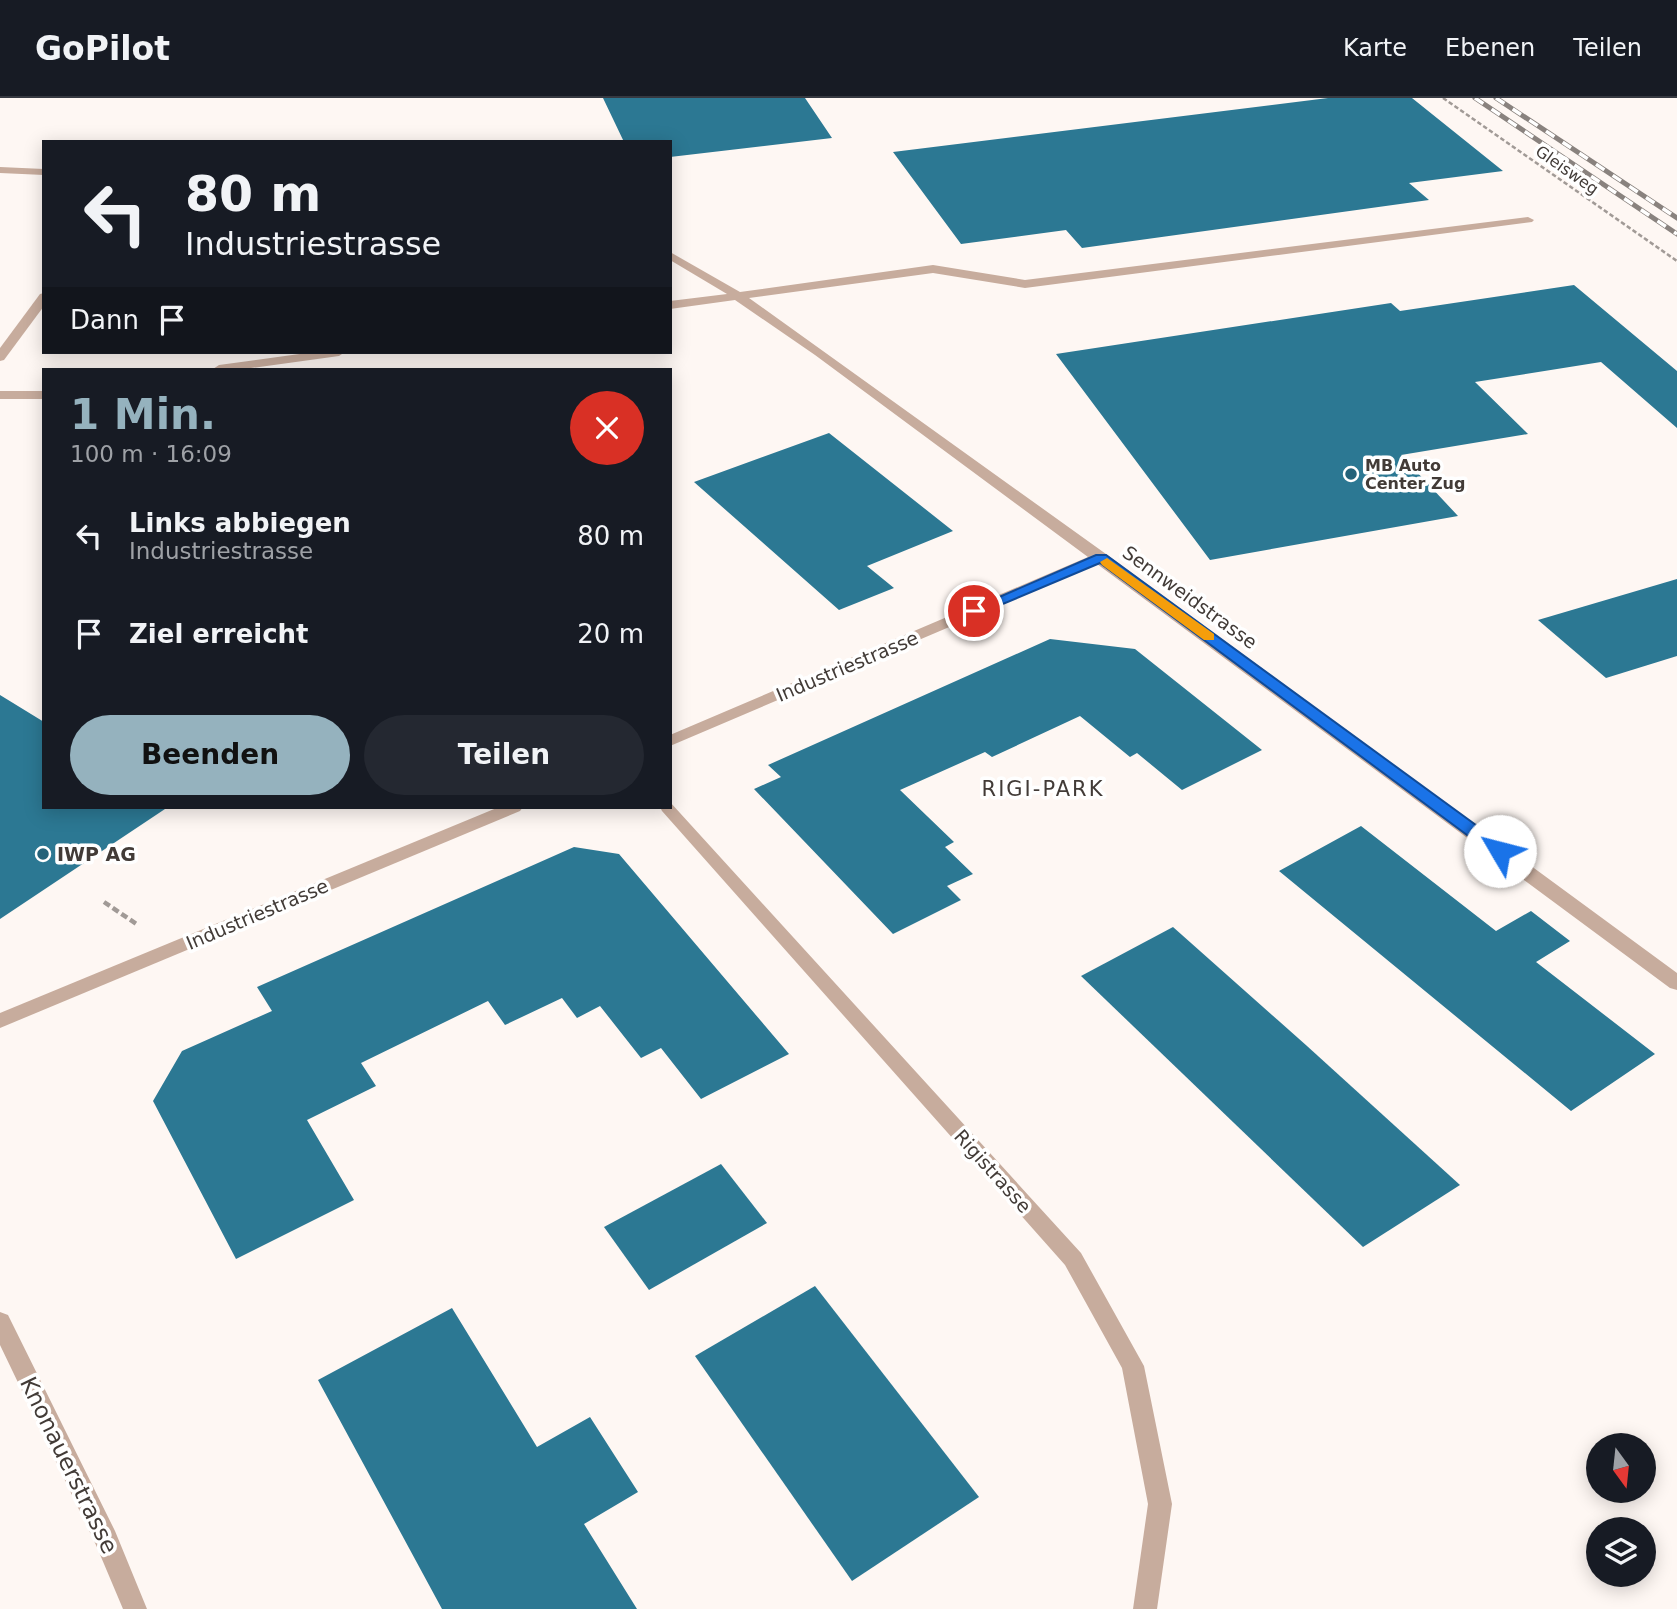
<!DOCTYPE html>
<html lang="de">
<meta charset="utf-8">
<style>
:root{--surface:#171b24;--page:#242831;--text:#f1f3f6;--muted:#9ea1a6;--line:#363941;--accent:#95b2be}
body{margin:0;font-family:"DejaVu Sans",sans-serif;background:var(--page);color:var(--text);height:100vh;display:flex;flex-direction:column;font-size:26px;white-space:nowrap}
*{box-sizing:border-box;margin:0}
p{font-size:23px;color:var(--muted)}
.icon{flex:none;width:38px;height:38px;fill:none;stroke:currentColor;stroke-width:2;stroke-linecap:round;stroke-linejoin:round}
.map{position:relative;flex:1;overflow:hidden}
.side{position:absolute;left:42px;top:270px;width:630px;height:441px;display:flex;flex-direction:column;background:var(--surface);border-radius:0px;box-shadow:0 4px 18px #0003}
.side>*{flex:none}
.guide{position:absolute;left:42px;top:42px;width:630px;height:214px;border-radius:0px;box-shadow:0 4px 18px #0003;background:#171b24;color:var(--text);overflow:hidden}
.needle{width:46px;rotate:165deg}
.tools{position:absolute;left:1586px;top:1335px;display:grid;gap:14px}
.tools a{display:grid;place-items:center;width:70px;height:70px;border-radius:50%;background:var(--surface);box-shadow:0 4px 18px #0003;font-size:35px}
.pin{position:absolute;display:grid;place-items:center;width:60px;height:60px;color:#fff;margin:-30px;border:4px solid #fff;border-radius:50%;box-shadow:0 2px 7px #0007}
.me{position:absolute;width:77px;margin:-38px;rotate:307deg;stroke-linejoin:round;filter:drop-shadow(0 0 5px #0008)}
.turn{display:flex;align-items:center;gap:24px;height:147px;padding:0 28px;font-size:32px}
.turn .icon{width:91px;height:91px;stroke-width:2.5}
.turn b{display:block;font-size:49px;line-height:60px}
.then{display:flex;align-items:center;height:66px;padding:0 28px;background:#0003;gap:14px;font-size:26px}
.round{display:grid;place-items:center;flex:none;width:74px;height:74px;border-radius:37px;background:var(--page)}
.headline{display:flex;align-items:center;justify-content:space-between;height:119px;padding:0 28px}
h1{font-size:42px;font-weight:700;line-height:52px;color:var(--accent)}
.button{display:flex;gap:14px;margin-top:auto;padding:14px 28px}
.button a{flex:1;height:80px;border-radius:42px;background:var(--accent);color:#111;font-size:28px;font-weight:700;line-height:80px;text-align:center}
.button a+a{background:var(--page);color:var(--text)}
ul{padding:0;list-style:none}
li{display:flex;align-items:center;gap:21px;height:98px;padding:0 28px}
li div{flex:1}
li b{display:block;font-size:26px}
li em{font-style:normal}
header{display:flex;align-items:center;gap:42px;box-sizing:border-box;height:98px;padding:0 35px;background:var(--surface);border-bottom:2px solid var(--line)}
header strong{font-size:33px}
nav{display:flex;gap:38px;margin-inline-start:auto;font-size:24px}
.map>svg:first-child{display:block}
.building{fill:#2c7893}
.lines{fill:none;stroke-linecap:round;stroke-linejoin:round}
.path-far1{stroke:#a19a96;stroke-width:2.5;stroke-dasharray:4.5 2.5;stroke-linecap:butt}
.path{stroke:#a19a96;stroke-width:4.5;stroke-dasharray:7 3.5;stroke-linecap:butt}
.minor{fill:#c7ac9d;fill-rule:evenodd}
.rail-casing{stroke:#89827e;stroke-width:5}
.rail{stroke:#fff;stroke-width:3.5;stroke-dasharray:10;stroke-linecap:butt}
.route{fill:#1a73e8;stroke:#114b97;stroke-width:2}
.slow{fill:#f59e0b}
.poi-dot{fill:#246279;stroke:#fff;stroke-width:2.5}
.labels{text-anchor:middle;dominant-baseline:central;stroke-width:7;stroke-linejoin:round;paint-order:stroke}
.far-street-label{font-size:16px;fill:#423b37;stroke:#fff}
.far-poi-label{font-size:16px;font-weight:bold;fill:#423b37;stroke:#fff;text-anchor:start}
.street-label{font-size:19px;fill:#423b37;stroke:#fff}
.poi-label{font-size:19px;font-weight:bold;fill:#423b37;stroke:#fff;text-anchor:start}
.neighbourhood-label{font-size:21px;letter-spacing:2px;fill:#423b37;stroke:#fff}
.near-street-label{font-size:23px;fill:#423b37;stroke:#fff}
</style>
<header>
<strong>GoPilot</strong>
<nav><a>Karte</a><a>Ebenen</a><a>Teilen</a></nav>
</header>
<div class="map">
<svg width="1677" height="1511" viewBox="0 0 1677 1511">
<rect width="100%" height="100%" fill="#fef7f3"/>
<g class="building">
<polygon points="603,0 805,0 832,40 670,59 670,44 624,44"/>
<polygon points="1328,0 1412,0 1503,73 1409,85 1429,102 1082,150 1066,132 961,146 893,54"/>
<polygon points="1574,187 1677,273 1677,330 1601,264 1475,284 1528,336 1401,357 1458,418 1210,462 1056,256 1391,205 1400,213"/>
<polygon points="829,335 953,433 867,468 894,490 839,512 694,384"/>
<polygon points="1677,481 1677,558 1606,580 1538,522"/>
<polygon points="1050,541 1135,551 1262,652 1182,692 1137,655 1130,659 1080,618 992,659 985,654 900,692 954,744 945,749 973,776 947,788 961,802 893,836 754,691 781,679 768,667"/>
<polygon points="0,597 44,624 44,709 168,709 0,821"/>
<polygon points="1361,728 1496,833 1531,813 1570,843 1536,864 1655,956 1571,1013 1279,773"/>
<polygon points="574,749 619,756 789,956 701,1001 661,950 641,960 600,908 577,920 562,900 505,927 488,903 361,965 376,988 307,1022 354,1102 236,1161 153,1003 182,953 272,913 257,889"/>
<polygon points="1173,829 1307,948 1460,1087 1363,1149 1081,878"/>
<polygon points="721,1066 767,1125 649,1192 604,1129"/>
<polygon points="815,1188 979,1399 852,1483 695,1258"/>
<polygon points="452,1210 537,1349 590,1319 638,1394 584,1426 637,1511 442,1511 318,1282"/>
</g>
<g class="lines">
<polyline class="path-far1" points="1443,0 1677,163"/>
<polyline class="path" points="104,804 138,827"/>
<g class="minor">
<polygon points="0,69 44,71 44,77 0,75"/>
<polygon points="1528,119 1534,122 1532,124 1025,190 933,175 749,200 1106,456 1677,875 1677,892 1670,890 1097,466 670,648 670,637 1088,459 815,257 735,202 670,211 670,203 727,196 670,162 670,154 740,194 933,167 1025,182"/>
<polygon points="44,195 44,208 4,262 0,263 0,250 40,196"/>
<polygon points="314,254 345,254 339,258 244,271 213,271 219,267"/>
<rect x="0" y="293" width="44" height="8"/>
<polygon points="670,704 1081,1155 1144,1268 1172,1406 1157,1511 1133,1511 1148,1406 1122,1270 1065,1167 662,713 660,709 670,709"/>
<polygon points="499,709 523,709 520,713 0,930 0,915"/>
<polygon points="0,1214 8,1217 115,1433 147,1511 123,1511 96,1447 0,1247"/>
</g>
<defs>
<g id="rail">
<polyline points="1475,0 1677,136"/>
<polyline points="1496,0 1677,120"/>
</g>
</defs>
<use href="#rail" class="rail-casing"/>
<use href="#rail" class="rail"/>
</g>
<polygon class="route" points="1096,457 1106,457 1506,749 1506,757 1494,757 1100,465 979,516 967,513"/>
<polygon class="slow" points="1107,460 1214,536 1214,542 1204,542 1102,467 1100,464"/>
<g class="poi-dot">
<circle cx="1351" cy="376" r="7"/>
<circle cx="43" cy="756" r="7"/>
</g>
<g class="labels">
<g class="far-street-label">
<text transform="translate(1567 72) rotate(35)">Gleisweg</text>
</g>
<g class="far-poi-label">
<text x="1365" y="367">MB Auto<tspan x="1365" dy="18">Center Zug</tspan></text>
</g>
<g class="street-label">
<text transform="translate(1190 499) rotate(36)">Sennweidstrasse</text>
<text transform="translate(847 568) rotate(-23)">Industriestrasse</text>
<text transform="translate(257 816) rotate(-23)">Industriestrasse</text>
<text transform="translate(993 1073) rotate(48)">Rigistrasse</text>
</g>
<g class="poi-label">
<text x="57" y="756">IWP AG</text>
</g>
<g class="neighbourhood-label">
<text x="1043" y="691">RIGI-PARK</text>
</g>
<g class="near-street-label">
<text transform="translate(69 1367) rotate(64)">Knonauerstrasse</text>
</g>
</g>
</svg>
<div class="tools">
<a><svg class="needle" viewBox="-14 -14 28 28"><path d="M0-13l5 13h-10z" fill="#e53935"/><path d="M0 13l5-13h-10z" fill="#9ea1a6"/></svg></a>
<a><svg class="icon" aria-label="layers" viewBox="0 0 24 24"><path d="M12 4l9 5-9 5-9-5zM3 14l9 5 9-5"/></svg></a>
</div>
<div class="pin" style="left:974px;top:513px;background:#d93025"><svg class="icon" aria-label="arrive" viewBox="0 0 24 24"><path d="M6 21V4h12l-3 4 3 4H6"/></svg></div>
<svg class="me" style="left:1500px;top:753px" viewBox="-20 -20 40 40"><circle r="19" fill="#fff"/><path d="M0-13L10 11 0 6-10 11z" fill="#1a73e8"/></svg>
<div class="guide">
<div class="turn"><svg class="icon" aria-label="left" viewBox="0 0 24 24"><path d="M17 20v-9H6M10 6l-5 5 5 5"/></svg><div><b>80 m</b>Industriestrasse</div></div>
<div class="then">Dann<svg class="icon" aria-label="arrive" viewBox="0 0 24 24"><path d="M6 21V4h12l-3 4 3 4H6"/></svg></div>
</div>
<section class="side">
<div class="headline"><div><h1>1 Min.</h1><p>100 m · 16:09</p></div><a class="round" style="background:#d93025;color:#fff"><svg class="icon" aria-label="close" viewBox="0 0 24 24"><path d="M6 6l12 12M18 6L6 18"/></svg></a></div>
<ul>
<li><svg class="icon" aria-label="left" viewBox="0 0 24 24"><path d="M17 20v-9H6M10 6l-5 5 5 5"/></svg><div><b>Links abbiegen</b><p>Industriestrasse</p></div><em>80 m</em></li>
<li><svg class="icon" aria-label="arrive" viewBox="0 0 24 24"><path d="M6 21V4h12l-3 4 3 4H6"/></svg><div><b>Ziel erreicht</b></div><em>20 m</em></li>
</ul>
<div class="button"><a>Beenden</a><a>Teilen</a></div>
</section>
</div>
